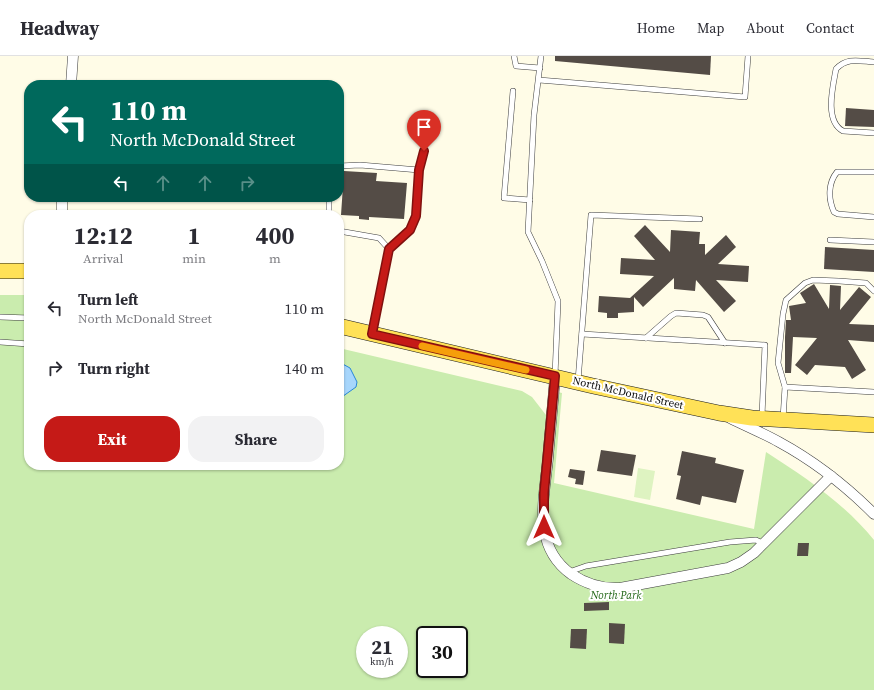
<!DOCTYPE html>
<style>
:root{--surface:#fff;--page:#f2f2f3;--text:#2b2b33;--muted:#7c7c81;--line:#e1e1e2;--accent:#c51a17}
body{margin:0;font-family:"Source Serif 4",serif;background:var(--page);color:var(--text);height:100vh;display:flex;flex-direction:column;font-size:15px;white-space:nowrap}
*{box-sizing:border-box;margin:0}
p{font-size:13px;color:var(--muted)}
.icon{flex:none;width:22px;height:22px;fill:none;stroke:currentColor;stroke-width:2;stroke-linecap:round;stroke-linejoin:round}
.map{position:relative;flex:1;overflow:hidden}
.drawer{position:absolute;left:24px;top:154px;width:320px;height:260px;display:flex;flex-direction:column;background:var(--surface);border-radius:16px;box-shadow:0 1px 3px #0004}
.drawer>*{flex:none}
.guide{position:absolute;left:24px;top:24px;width:320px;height:122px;border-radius:16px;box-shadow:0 1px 3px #0004;background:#00695c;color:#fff;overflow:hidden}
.speed{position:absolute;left:356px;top:570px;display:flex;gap:8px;font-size:20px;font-weight:700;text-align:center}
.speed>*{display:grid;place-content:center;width:52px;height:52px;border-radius:50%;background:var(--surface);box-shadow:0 1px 3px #0004;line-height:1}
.speed small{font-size:10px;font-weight:400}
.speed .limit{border:2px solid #111;border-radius:6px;background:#fff;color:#111}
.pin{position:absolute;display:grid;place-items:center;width:34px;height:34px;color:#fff;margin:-41px -17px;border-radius:50% 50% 50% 0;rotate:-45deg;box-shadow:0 0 4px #0007}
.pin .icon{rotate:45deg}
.me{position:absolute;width:44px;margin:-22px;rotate:0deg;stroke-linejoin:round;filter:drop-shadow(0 0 3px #0008)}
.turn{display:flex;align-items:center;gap:14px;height:84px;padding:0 20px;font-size:18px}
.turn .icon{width:52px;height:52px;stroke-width:2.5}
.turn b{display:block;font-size:28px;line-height:34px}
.lanes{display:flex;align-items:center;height:38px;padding:0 20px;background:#0003;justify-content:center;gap:20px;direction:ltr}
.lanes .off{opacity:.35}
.eta{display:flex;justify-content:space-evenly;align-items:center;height:68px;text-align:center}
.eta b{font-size:24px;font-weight:700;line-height:28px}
.primary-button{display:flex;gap:8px;margin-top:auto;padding:8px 20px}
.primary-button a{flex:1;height:46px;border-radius:16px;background:var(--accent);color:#fff;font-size:16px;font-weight:700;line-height:46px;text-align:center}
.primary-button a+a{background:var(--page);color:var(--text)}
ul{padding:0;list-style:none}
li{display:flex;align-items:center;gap:12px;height:60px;padding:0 20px}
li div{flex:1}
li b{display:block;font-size:15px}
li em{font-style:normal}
header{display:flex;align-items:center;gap:24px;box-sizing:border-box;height:56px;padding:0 20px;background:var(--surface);border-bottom:1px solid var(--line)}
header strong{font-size:19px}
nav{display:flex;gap:22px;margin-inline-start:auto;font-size:14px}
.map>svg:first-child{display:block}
.green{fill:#caecae;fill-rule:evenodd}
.pitch{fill:#def3c1}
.water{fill:#a7d6fc;stroke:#2786d9}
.building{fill:#544c46}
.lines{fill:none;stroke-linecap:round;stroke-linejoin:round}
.lane-casing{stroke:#3d3d3d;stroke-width:6}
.street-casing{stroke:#3d3d3d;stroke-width:11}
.primary-casing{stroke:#1b1b1b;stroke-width:16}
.lane{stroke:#fff;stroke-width:5}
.street{stroke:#fff;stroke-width:10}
.primary{stroke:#ffe157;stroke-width:15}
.route-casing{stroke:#80110f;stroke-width:10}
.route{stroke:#c51a17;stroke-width:7}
.slow{stroke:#f59e0b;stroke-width:7}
.labels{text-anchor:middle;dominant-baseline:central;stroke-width:4;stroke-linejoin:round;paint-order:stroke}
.street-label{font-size:11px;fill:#0a0a0a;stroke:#fff}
.park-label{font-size:11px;font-style:italic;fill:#216616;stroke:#fff}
</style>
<header>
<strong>Headway</strong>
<nav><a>Home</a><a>Map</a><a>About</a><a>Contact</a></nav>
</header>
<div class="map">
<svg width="874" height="634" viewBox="0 0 874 634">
<rect width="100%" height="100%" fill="#fffce7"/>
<path class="green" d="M0 239H29V409H339V292L522 335 532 341 546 359 549 334 562 337 554 427 754 473 766 396C805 421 845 448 874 484V634H0ZM365 579H399V613H365ZM425 579H459V613H425Z"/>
<polygon class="pitch" points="638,412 655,415 650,444 634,441"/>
<polygon class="water" points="339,306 350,312 357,326 356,331 339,343"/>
<g class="building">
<polygon points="555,0 711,0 710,19 555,5"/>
<polygon points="846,52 874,54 874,71 845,70"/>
<polygon points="344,115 377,117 376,125 407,127 404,163 369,161 369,164 359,163 359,160 341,159"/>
<polygon points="645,169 670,196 671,174 700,176 699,188 705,188 705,199 726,179 736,191 718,208 749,210 748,226 716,224 736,245 724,256 696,224 695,235 674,233 674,222 643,251 634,241 634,256 618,257 618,262 607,262 607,257 598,256 599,240 630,242 654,220 620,218 621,202 655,204 634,180"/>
<polygon points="825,191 874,194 874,216 824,213"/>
<polygon points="814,228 829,253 830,229 841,230 840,254 859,231 871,241 849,268 874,269 874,286 848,284 866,314 852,323 845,311 815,309 807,319 795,309 817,282 793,281 791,317 785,317 785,281 786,264 791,264 789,250 806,247 800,237"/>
<polygon points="601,394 636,399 632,420 597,415"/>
<polygon points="682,395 716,402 715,407 744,414 736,447 702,440 700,449 676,443 681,420 677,419"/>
<polygon points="570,413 585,415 583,429 575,428 576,423 568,421"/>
<polygon points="798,487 809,487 808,500 797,500"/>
<polygon points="609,546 609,554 584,555 584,547"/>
<polygon points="609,567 625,568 624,588 609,587"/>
<polygon points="571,573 587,573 586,593 570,592"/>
</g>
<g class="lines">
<defs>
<g id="lane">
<polyline points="514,0 516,10 540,12"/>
<polyline points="541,0 534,59 528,176 542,205 558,245 555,320"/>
<path d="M874 6C859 5 847 1 836 13 833 30 824 65 843 75L874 77"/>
<polyline points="539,24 745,41 748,0"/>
<polyline points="513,35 504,142 530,144"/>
<polyline points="339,110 360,109 419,114"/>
<path d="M874 116H837C828 127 828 143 834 156L838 158 874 161"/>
<polyline points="329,159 329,141"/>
<polyline points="339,175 379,182 389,193"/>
<polyline points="830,184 874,186"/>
<polyline points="0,261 29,262"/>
<polyline points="372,277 389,193 409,174 416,160 419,114 424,95"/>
<polyline points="582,278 765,289 762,360"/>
<polyline points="646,282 671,260 676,257 703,259 708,261 725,287"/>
<polyline points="0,286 29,288"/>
<polyline points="578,325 591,159 700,163"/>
<polyline points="785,331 778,307 783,258 786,244 805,227 813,224 839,225 866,227 874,235"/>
<polyline points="783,363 785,331 874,336"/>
<polyline points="569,516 586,510 730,486 756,484 764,488"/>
</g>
<g id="street">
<polyline points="71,29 73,0"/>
<polyline points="62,159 62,141"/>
<path d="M555 320C553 348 550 375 548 402 544 444 532 490 571 518 586 528 601 533 620 532L728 512 741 506 754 497 831 420"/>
<path d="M730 362C746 370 763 377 779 386 814 405 846 430 874 458"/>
</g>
<g id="primary">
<polyline points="0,215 29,215"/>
<polyline points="339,270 593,330 719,357 752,362 874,369"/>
</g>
</defs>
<use href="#lane" class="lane-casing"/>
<use href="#street" class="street-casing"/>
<use href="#primary" class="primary-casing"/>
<use href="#lane" class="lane"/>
<use href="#street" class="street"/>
<use href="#primary" class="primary"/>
</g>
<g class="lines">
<defs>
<polyline id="route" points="424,95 419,114 416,160 410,174 389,193 372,278 555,320 544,437 544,471"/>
</defs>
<use href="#route" class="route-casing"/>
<use href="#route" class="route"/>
<polyline class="slow" points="422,290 526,314"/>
</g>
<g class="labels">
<g class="street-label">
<text transform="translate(628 337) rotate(13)">North McDonald Street</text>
</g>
<g class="park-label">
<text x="616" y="539">North Park</text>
</g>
</g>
</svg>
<div class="speed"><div>21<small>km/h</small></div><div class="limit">30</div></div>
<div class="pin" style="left:424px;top:95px;background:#d93025"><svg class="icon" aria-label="arrive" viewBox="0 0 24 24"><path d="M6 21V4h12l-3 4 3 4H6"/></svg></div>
<svg class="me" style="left:544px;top:471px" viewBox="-20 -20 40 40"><path d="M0-17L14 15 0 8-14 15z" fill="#c51a17" stroke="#fff" stroke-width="4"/></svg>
<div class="guide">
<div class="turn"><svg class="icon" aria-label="left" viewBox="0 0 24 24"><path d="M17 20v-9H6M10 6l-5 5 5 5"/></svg><div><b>110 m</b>North McDonald Street</div></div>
<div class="lanes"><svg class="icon" aria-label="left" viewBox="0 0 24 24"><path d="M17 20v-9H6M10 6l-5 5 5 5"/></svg><svg class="icon off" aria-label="ahead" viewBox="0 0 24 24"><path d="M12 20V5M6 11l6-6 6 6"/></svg><svg class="icon off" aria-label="ahead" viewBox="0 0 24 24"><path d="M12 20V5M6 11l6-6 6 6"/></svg><svg class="icon off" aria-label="right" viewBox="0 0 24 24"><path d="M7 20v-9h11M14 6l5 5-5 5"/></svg></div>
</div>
<section class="drawer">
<div class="eta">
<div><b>12:12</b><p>Arrival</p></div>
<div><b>1</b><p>min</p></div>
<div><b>400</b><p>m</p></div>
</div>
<ul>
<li><svg class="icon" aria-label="left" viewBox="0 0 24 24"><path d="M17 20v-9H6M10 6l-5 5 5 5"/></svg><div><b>Turn left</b><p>North McDonald Street</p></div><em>110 m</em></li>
<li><svg class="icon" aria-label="right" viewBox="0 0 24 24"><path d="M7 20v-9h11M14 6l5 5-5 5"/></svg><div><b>Turn right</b></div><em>140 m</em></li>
</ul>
<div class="primary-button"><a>Exit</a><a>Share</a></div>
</section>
</div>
